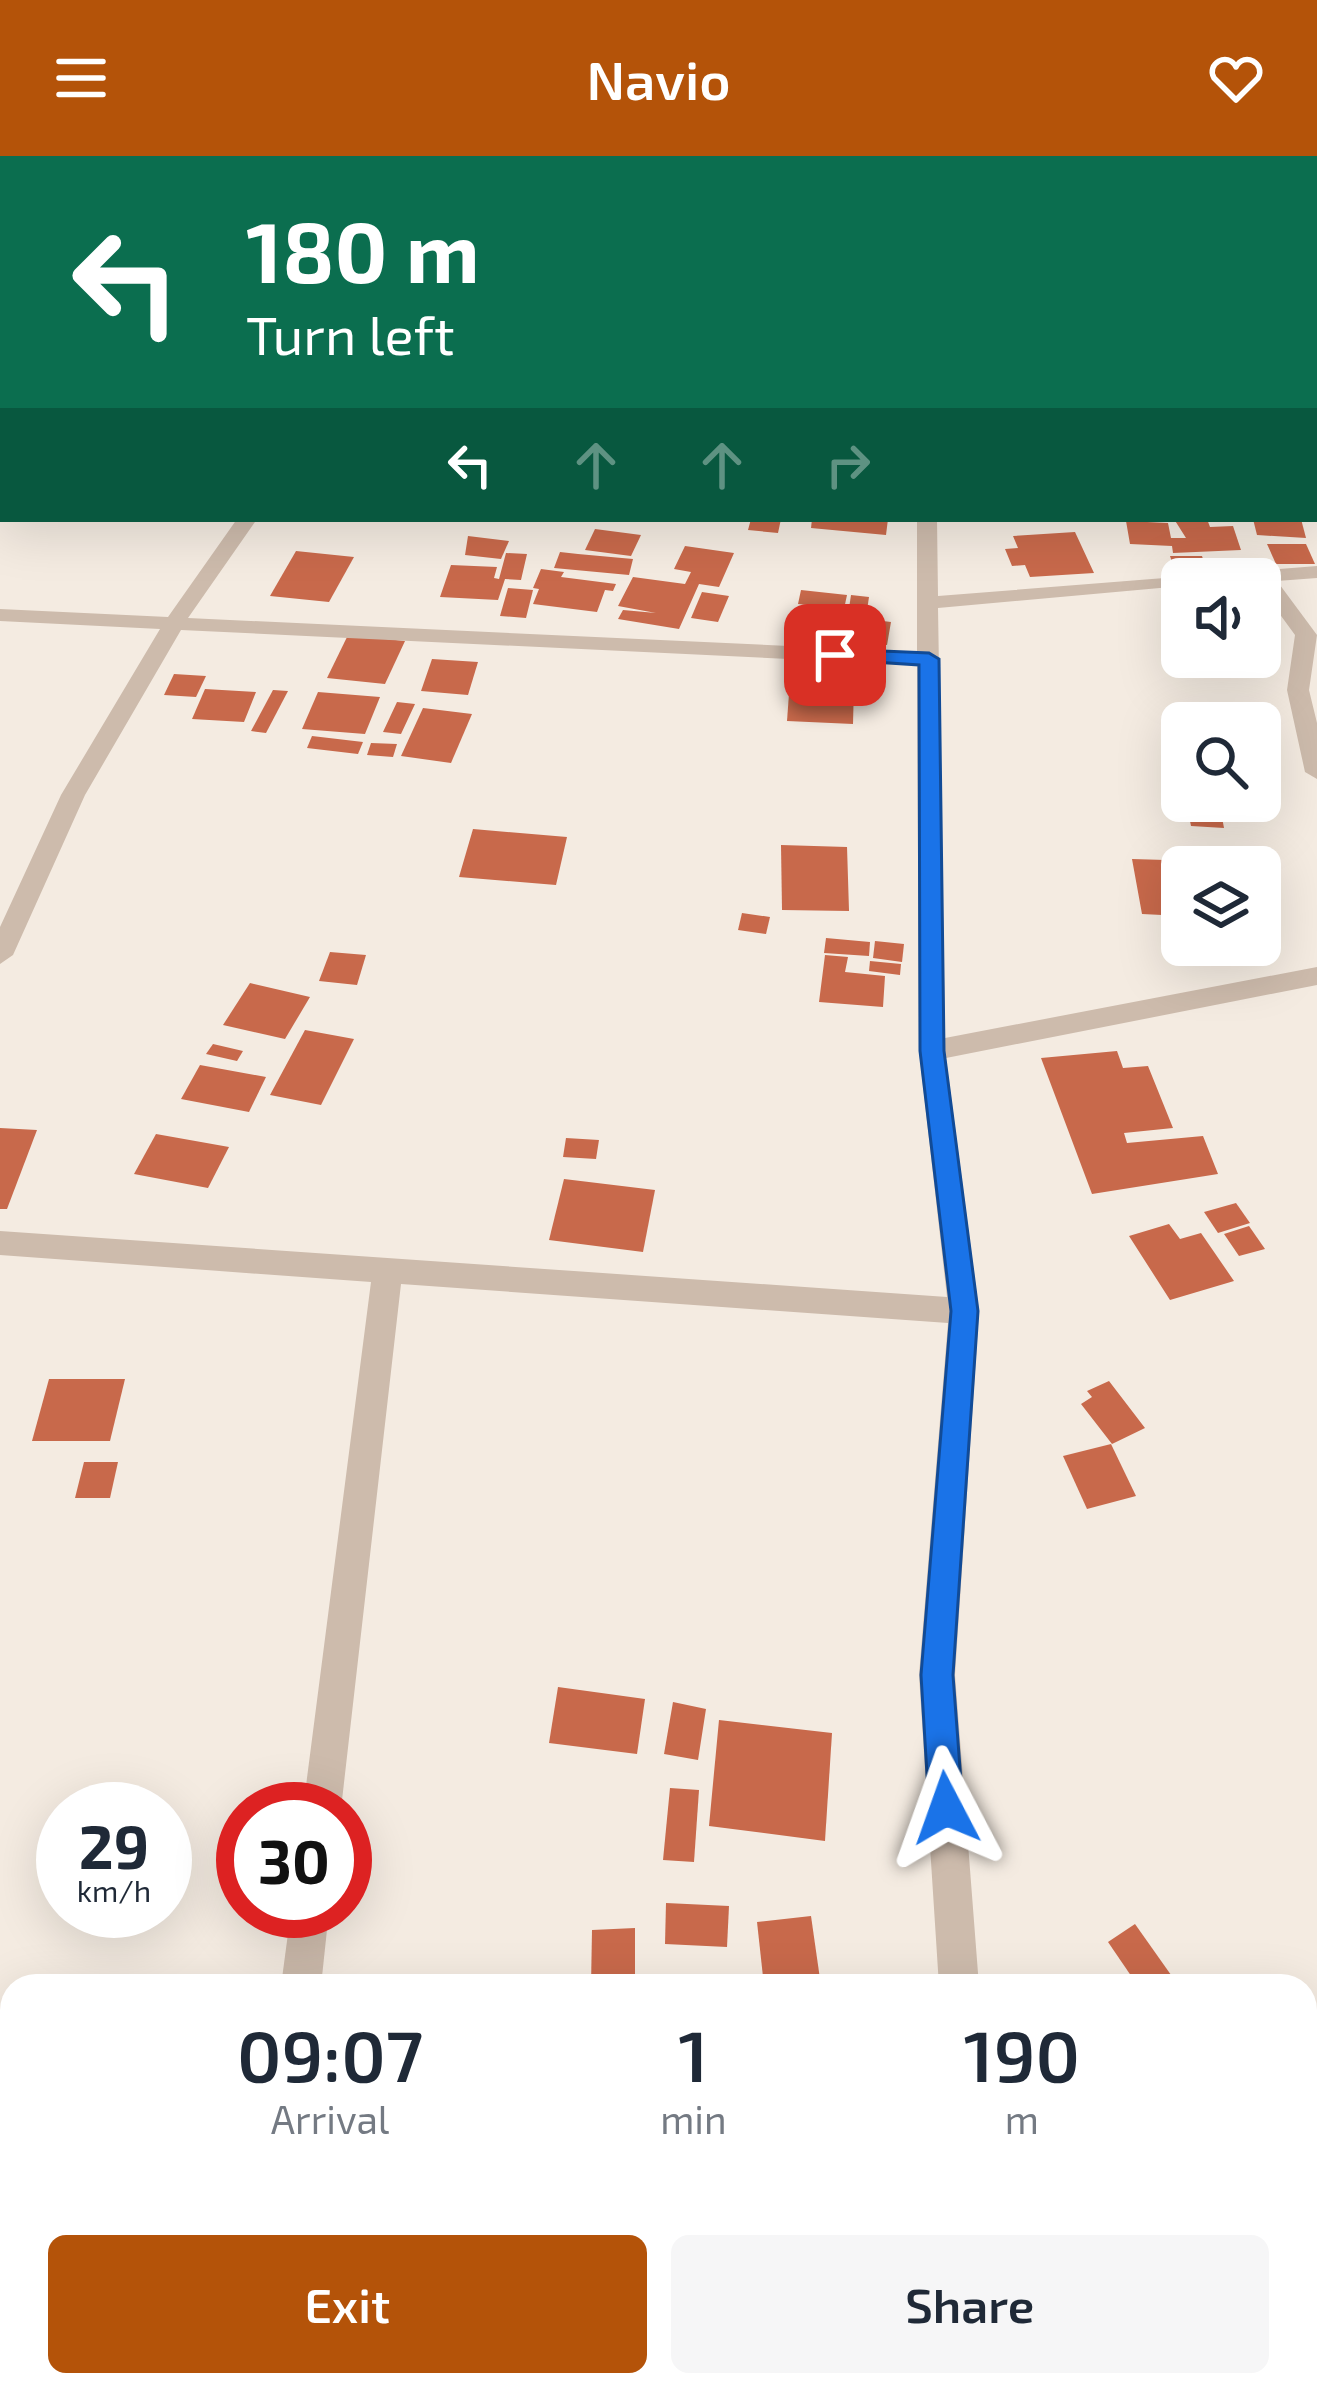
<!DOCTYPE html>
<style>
:root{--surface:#fff;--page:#f6f6f7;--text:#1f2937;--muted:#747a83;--accent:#b45309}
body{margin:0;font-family:"Exo 2",sans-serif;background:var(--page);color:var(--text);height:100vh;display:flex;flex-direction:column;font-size:45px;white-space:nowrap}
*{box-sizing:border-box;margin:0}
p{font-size:39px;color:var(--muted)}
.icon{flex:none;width:66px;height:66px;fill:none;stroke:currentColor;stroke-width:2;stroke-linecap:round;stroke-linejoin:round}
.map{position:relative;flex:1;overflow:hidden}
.drawer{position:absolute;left:0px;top:1818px;width:1317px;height:423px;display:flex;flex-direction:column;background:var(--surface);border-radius:36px 36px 0 0;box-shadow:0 12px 48px #0002}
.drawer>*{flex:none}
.hud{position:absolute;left:0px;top:0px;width:1317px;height:366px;box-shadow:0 12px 48px #0002;background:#0b6e4f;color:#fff;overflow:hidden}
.buttons{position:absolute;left:1161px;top:402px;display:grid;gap:24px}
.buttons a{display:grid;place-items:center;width:120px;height:120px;border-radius:18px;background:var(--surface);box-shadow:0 12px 48px #0002;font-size:60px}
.speed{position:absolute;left:36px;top:1626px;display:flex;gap:24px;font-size:60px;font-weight:700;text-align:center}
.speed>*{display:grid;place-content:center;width:156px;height:156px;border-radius:50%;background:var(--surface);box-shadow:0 12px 48px #0002;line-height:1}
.speed small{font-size:30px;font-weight:400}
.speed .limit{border:18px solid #d22;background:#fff;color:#111}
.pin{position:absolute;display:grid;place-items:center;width:102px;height:102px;color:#fff;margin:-51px;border-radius:24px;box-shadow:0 6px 18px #0006}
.me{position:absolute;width:132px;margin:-66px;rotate:356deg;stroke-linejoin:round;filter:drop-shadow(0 0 9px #0008)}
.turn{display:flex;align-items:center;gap:42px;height:252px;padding:0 48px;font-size:54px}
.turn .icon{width:156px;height:156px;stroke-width:2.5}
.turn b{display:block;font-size:84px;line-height:102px}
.lanes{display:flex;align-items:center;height:114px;padding:0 48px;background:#0003;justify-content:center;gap:60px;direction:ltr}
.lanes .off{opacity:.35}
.eta{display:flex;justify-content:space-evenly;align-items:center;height:204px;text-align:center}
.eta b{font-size:72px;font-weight:600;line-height:84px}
.button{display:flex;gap:24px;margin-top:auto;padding:24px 48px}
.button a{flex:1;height:138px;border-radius:18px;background:var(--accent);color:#fff;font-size:48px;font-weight:600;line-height:138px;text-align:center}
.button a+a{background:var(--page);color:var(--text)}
header{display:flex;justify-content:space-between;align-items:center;height:156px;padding:0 48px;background:var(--accent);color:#fff;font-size:54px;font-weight:600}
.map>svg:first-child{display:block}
.building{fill:#c8694b}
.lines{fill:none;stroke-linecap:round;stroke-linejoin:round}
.street{fill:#cdbbac;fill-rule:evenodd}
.route{fill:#1a73e8;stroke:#114b97;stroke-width:3}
</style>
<header><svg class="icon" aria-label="menu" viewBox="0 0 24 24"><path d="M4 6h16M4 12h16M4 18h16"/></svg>Navio<svg class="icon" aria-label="heart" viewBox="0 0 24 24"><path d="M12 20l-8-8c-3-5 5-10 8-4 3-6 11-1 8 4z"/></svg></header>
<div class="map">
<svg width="1317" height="2239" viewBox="0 0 1317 2239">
<rect width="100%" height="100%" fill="#f4ebe1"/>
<g class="building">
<polygon points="751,363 781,363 778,377 748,374"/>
<polygon points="812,363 888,363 886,379 811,372"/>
<polygon points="1174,363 1207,363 1210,371 1233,370 1241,394 1173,397 1172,390 1130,388 1126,365 1168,367 1171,382 1186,382"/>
<polygon points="1253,363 1301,363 1306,382 1257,379"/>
<polygon points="595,373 641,379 631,400 585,394"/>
<polygon points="1075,376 1094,417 1030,421 1025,409 1012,410 1005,393 1018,392 1013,380"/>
<polygon points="468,380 509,385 501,403 465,399"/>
<polygon points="1267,388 1306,388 1315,408 1276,408"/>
<polygon points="685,390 734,397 719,431 699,428 679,473 618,463 623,454 656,457 618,450 633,421 685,428 691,416 674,413"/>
<polygon points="296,395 354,401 329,446 270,440"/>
<polygon points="560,396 578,398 633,403 629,419 554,412"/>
<polygon points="506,397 527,398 521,424 505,423 498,444 440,441 451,409 497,411 494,422 499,423"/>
<polygon points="1170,400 1202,400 1207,415 1175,415"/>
<polygon points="541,413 564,416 561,421 616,428 613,435 605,434 597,456 533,448 539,433 533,432"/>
<polygon points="508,432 533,434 526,462 500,460"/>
<polygon points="801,434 847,439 844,453 798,448"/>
<polygon points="702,436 729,440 718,466 691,462"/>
<polygon points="851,439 869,441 866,461 848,459"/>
<polygon points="808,462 856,466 854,473 865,474 867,463 891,466 887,489 832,483 830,492 802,488"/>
<polygon points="348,479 405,485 385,528 327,522"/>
<polygon points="432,503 478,506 468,539 421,535"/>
<polygon points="174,518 206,520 196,541 164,539"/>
<polygon points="790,524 854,528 853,568 787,565"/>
<polygon points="205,533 256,536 244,566 192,563"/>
<polygon points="273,534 288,535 266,577 251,575"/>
<polygon points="318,536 380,541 365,578 302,573"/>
<polygon points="397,546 415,548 401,578 383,576"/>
<polygon points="423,552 472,558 451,607 401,600"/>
<polygon points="312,580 363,586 358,598 307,592"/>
<polygon points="371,587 397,588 393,601 367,599"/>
<polygon points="1186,645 1219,645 1224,672 1191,670"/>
<polygon points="473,673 567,681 556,729 459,721"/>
<polygon points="781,689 847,691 849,755 782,754"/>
<polygon points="1132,703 1233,706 1234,711 1182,711 1182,760 1142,758"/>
<polygon points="742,757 770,761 766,778 738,774"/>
<polygon points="826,782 870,786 869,800 824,797"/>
<polygon points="875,785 904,788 902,806 873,802"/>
<polygon points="330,796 366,799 357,829 319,825"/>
<polygon points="825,799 848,801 845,816 885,820 883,851 819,846"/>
<polygon points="870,805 901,808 900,819 869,815"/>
<polygon points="250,827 310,841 285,883 223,869"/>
<polygon points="305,874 354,883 321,949 270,939"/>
<polygon points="213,888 243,895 237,905 206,898"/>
<polygon points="1117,895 1123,912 1148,910 1173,972 1124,977 1127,987 1203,980 1218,1018 1092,1038 1041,902"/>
<polygon points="200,909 266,921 249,956 181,943"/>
<polygon points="0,972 37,974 7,1053 0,1053"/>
<polygon points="156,978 229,991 208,1032 134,1018"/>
<polygon points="566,982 599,984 596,1003 563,1001"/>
<polygon points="564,1023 655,1034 643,1096 549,1084"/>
<polygon points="1236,1047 1250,1067 1218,1077 1204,1056"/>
<polygon points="1169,1068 1180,1083 1201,1077 1234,1125 1170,1144 1129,1080"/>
<polygon points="1249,1070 1265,1093 1239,1100 1224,1078"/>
<polygon points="49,1223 125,1223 110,1285 32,1285"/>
<polygon points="1109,1225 1145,1272 1112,1288 1081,1248 1092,1241 1087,1235"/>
<polygon points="1111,1288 1136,1340 1087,1353 1063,1300"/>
<polygon points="84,1306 118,1306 110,1342 75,1342"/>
<polygon points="558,1531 645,1543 637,1598 549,1587"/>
<polygon points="673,1546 706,1553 698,1604 664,1598"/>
<polygon points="719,1564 832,1577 825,1685 709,1670"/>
<polygon points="670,1632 699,1634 694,1706 663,1704"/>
<polygon points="666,1747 729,1750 727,1791 665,1788"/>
<polygon points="811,1760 821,1830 764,1830 757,1766"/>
<polygon points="1135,1768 1176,1826 1170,1830 1138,1830 1108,1786"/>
<polygon points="635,1772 635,1830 591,1830 592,1774"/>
<polygon points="853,2229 918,2229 920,2239 855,2239"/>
<polygon points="1041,2229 1090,2229 1094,2239 1044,2239"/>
<polygon points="1115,2229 1223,2229 1230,2239 1121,2239"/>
</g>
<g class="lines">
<g class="street">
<polygon points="660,0 822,0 825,3 663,3"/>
<polygon points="910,0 926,0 927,3 911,3"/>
<polygon points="1178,0 1195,0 1198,3 1180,3"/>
<polygon points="1314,97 1317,98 1317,110 1314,109"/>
<polygon points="1314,293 1317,294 1317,306 1314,305"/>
<polygon points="237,363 257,363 188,462 917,496 917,363 937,363 938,440 1317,410 1317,422 1277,425 1317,479 1309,534 1317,567 1317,623 1305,616 1287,534 1295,479 1260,431 1260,423 1182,423 1182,430 938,452 945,882 1317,811 1317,829 946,902 979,1155 955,1519 979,1830 939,1830 919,1519 948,1167 401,1128 341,1653 303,1653 371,1126 0,1099 0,1075 947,1141 919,895 917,509 181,474 85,639 13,799 0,808 0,771 61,639 160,473 0,465 0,453 168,461"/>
<polygon points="291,1755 329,1755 321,1830 281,1830"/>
<polygon points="1317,1868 1317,1915 1305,1920 1305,1873"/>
<polygon points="231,2229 275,2229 274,2239 230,2239"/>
<polygon points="967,2229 1011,2229 1014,2239 968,2239"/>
</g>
</g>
<polygon class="route" points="835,493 929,497 939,503 944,895 978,1155 953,1519 963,1652 958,1664 946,1669 934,1664 929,1652 921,1519 951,1155 920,895 919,509 828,503 828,495"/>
</svg>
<div class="buttons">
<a><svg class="icon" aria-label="sound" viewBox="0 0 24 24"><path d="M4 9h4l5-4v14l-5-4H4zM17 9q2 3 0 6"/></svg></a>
<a><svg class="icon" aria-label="search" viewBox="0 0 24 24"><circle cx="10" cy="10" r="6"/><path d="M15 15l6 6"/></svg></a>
<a><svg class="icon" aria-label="layers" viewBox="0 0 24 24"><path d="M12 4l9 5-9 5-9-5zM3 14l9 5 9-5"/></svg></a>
</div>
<div class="speed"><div>29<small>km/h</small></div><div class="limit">30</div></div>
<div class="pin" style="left:835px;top:499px;background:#d93025"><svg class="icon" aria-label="arrive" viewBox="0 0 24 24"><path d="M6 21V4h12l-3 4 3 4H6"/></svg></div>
<svg class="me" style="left:946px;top:1652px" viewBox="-20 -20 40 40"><path d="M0-17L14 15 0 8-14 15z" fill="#1a73e8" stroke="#fff" stroke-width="4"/></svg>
<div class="hud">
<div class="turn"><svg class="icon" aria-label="left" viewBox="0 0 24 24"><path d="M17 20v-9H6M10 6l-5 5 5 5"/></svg><div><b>180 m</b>Turn left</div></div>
<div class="lanes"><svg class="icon" aria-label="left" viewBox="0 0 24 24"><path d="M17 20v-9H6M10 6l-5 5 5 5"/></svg><svg class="icon off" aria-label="ahead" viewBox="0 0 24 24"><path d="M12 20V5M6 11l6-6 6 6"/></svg><svg class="icon off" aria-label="ahead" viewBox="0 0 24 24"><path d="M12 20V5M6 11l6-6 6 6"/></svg><svg class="icon off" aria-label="right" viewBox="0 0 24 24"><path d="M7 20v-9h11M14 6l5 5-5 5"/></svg></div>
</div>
<section class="drawer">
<div class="eta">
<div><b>09:07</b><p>Arrival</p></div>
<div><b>1</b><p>min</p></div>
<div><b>190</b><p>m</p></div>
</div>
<div class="button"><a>Exit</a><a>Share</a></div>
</section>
</div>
